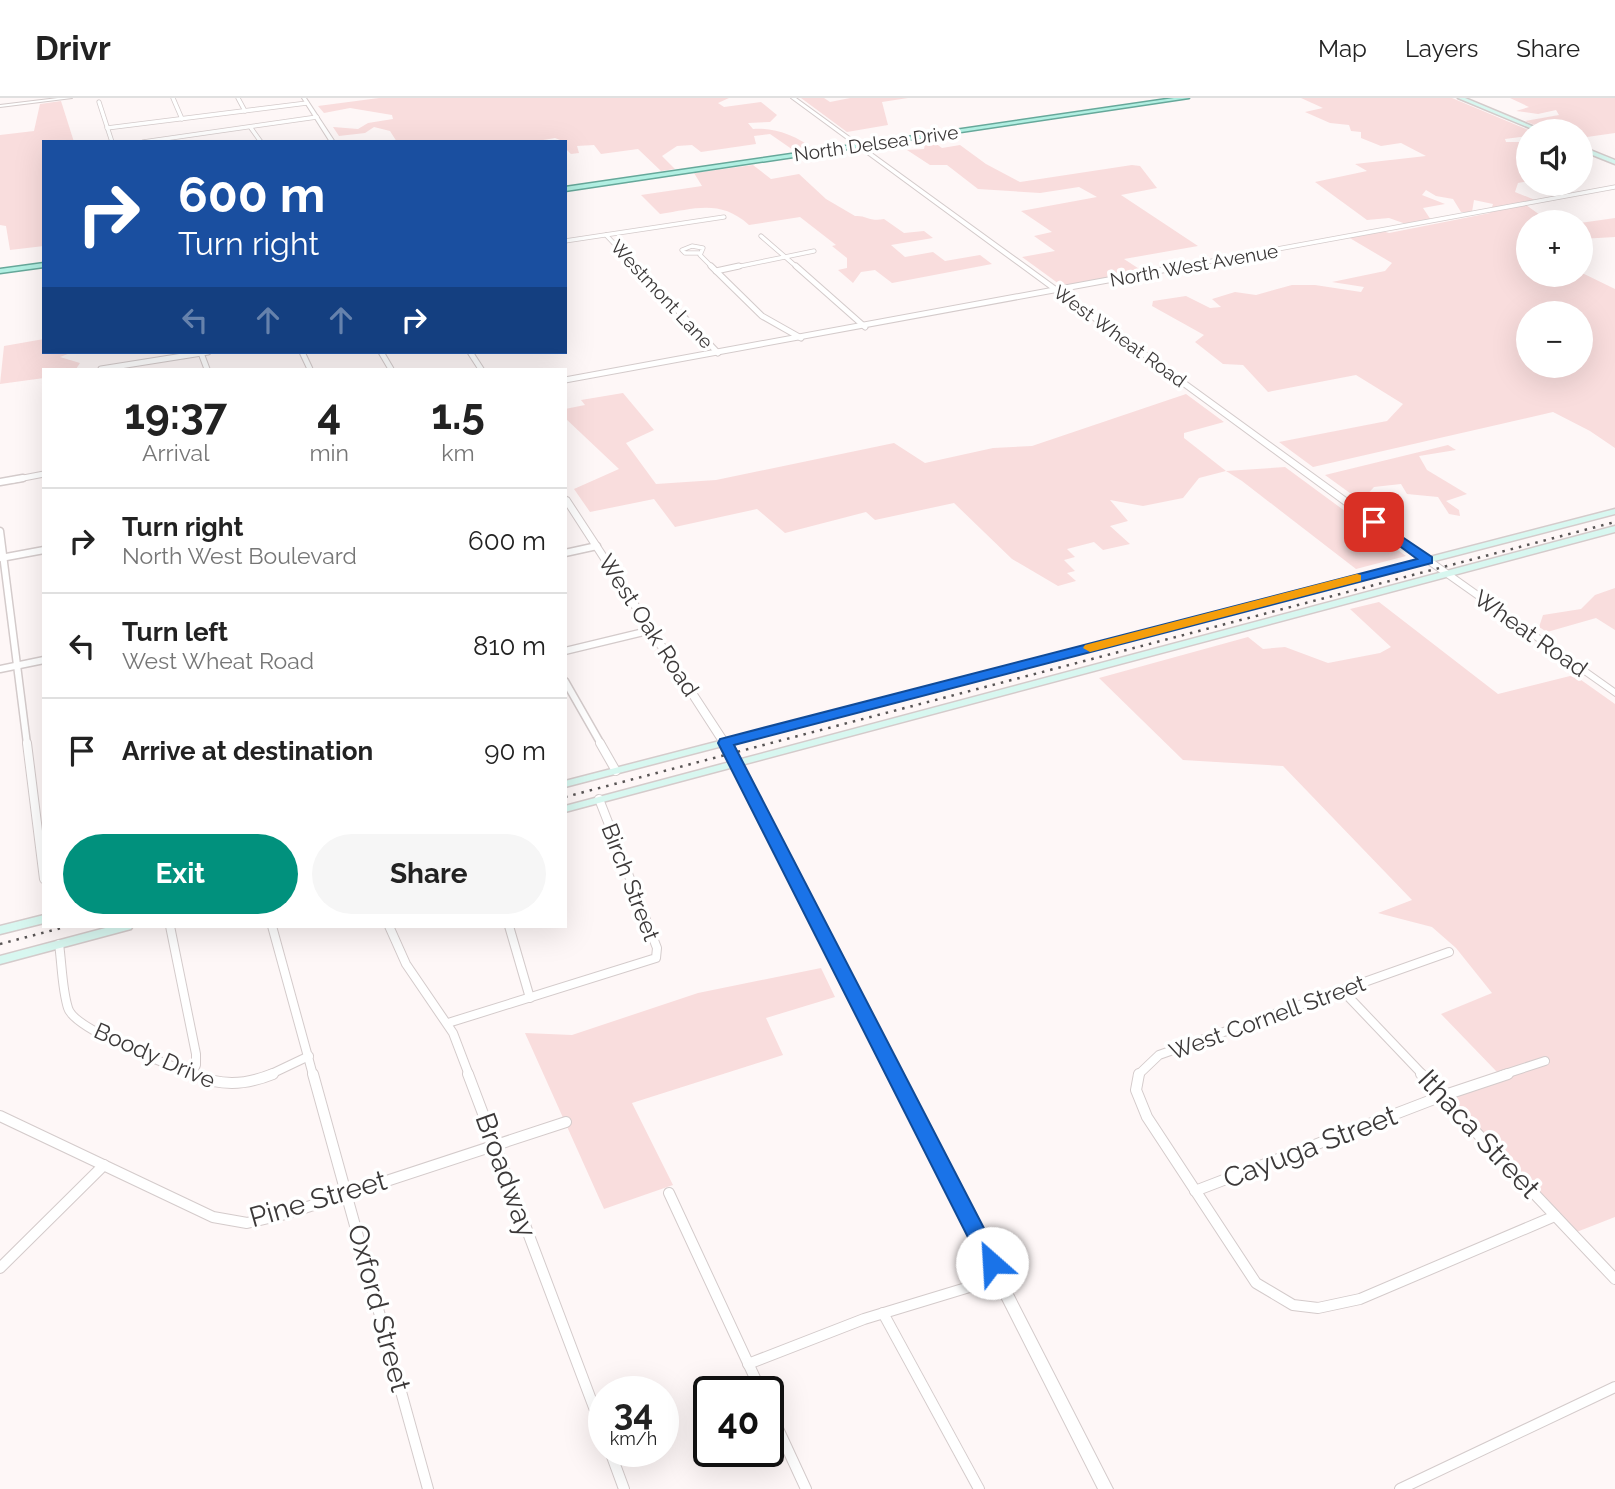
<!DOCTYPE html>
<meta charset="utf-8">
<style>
:root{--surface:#fff;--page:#f6f6f6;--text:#222;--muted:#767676;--line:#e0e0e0;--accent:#01917d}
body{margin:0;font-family:Raleway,sans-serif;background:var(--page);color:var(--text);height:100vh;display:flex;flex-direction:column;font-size:26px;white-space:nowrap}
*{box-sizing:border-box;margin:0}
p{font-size:23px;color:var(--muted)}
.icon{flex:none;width:38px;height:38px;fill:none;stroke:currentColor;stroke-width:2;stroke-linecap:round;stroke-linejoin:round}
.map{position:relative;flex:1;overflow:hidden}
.details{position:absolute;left:42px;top:270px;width:525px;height:560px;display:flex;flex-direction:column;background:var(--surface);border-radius:0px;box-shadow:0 7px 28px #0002}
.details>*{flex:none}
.banner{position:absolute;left:42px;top:42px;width:525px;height:214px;border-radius:0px;box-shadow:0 7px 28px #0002;background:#1a4fa0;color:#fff;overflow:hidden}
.buttons{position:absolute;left:1516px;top:21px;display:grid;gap:14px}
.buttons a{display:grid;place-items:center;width:77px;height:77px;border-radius:50%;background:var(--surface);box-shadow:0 7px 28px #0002;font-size:35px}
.speed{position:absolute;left:588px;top:1278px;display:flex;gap:14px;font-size:35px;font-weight:700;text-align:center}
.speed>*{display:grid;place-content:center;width:91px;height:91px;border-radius:50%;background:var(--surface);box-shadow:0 7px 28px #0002;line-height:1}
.speed small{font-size:18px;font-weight:400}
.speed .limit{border:4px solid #111;border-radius:10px;background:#fff;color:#111}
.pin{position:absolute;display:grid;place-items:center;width:60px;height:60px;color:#fff;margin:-30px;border-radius:14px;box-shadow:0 4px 10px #0006}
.me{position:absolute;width:77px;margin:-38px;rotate:334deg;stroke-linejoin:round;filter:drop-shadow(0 0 5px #0008)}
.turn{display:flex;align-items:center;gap:24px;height:147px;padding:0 21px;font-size:32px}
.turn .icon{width:91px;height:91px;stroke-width:2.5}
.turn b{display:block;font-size:49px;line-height:60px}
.lanes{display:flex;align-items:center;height:66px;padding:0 21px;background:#0003;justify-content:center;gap:35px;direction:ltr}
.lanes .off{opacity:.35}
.eta{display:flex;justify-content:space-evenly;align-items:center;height:119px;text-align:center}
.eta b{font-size:42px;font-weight:700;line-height:49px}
.button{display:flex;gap:14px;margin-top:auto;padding:14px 21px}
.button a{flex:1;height:80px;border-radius:42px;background:var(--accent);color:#fff;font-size:28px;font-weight:700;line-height:80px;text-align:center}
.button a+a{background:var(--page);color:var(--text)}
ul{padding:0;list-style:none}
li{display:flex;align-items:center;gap:21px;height:105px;padding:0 21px;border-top:2px solid var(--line)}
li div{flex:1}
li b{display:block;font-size:26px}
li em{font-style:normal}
header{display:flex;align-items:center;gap:42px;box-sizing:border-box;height:98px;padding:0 35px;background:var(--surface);border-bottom:2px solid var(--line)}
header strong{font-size:33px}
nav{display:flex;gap:38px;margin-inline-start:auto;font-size:24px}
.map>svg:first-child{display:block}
.green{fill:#f9dddd;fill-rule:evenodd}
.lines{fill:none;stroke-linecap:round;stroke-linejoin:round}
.minor-far4-casing{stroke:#d4cbcb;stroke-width:5}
.minor-far3-casing{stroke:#d4cbcb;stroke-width:7}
.minor-far2-casing{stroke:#d4cbcb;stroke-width:9}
.minor-far1-casing{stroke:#d4cbcb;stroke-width:10}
.minor-casing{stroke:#d4cbcb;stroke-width:12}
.tertiary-casing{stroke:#d4cbcb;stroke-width:2}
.secondary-casing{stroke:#d4cbcb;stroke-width:3}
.primary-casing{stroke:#66a89a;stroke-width:3}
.minor-far4{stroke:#fff;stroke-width:3.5}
.minor-far3{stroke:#fff;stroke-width:5}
.minor-far2{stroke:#fff;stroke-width:6}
.minor-far1{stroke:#fff;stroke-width:8}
.minor{stroke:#fff;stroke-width:10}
.tertiary{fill:#fff;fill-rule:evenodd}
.secondary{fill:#d8f7f0;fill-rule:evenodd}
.primary{fill:#b1efe2;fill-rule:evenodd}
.rail{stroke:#595555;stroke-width:2.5;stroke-dasharray:2.5 6;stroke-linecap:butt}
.route{fill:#1a73e8;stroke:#114b97;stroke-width:2}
.slow{fill:#f59e0b}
.labels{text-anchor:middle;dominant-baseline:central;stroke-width:7;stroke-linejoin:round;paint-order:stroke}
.far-street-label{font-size:19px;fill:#3c3939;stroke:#fff}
.street-label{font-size:23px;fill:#3c3939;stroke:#fff}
.near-street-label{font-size:28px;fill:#3c3939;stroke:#fff}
</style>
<header>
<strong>Drivr</strong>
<nav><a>Map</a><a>Layers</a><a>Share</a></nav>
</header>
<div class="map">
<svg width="1615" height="1391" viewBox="0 0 1615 1391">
<rect width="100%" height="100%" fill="#fef7f7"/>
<g class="green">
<path d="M379 0H729L718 5 724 9 761 4 777 17 770 24 748 25 753 31C775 29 796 38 814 51L796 54 770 36 754 38 756 46 701 54 692 47 677 48 662 58 675 71 661 73 638 51 601 56 594 47 577 48 579 55 571 56 565 50V44L555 40 532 44H397L390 33 374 29 365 35 339 38 333 29 358 31 368 25 393 21 392 17 350 10 324 15 318 8Z"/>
<polygon points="801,0 824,0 830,4 850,0 908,0 882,4 888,27 847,34"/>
<path d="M1301 0H1452L1531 33H1528V38L1505 41 1506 44H1520L1521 54 1528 58V83L1518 85 1515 94 1535 102 1522 104 1540 117 1536 124H1528V177H1580V174L1615 191V350L1590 333 1553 314 1313 369 1279 344 1387 323 1403 306 1356 277 1268 294 1243 267 1223 266 1195 244 1204 237 1152 208 1153 203 1186 198 1210 210 1221 209 1212 201 1235 194 1256 197 1292 187H1315L1361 194 1364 189 1332 184 1385 173 1392 165 1348 139 1382 133 1389 135 1490 115 1493 106 1474 102 1472 114H1461L1453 101 1436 98 1426 92 1422 97 1445 106 1423 110 1431 122 1406 126 1389 120 1367 122 1315 84 1367 73 1355 66 1426 58 1401 45 1381 48 1361 40V34L1351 33 1349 27 1330 25 1305 14 1323 10ZM1528 215H1580V268H1528Z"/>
<polygon points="1510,0 1615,0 1615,35 1580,40 1580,33 1550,33 1525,23 1559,17 1556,12 1538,16 1516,13 1529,9"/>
<polygon points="61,3 74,44 44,44 44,148 10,152 6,128 0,127 0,37 34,33 40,6"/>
<polygon points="935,45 942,50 960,47 986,66 1020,84 1132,67 1140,68 1157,90 1121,97 1198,148 1124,161 1147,176 1066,191 1022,159 1055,153 1034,138 1052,134 1021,113 1097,99 1079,89 1040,95 978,91 947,67 930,67 907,52 924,51 925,46"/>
<path d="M753 67 771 81 799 76 826 101 855 118C866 117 870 124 884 121L904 135 924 133 933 140 891 147 905 159 933 154 945 163 980 157 992 166 892 185 875 172 861 174 853 185 838 172 847 170V160L832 148 836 147 800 119 749 127C720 101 695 111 660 116L641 97 702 88 694 75Z"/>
<polygon points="1615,120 1615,139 1580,141 1580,125"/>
<polygon points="44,241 44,254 73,254 60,259 80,265 76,271 44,271 44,280 0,286 4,248"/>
<polygon points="623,295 654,332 626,345 656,386 716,382 894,345 925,365 993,350 1032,348 1186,296 1224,324 1184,335 1184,340 1226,373 1285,369 1406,458 1356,471 1242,383 1226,373 1199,380 1183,400 1143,408 1110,402 1128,423 1110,428 1130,446 1103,452 1094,444 1067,451 1075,459 1064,462 1075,473 1067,475 1076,483 1058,488 1012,461 954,405 875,422 866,414 785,435 757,411 675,429 654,401 590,414 574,391 619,371 565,320 565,311 585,307 581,302"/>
<polygon points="1448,347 1456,352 1419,358 1427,372 1467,396 1446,403 1459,412 1460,418 1449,416 1438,399 1407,396 1401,386 1374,389 1361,403 1325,377"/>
<polygon points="1615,490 1615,532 1596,520 1547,534 1539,529 1543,517 1581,511 1595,497"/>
<polygon points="1379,504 1498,596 1574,577 1615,606 1615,1119 1574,1135 1444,999 1497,974 1441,916 1492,895 1456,850 1432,829 1378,815 1412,802 1283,668 1183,662 1099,580 1248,539 1263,551 1285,549 1328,565 1380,555 1391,549 1350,511"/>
<polygon points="821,870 835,899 766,920 783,957 632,1005 673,1087 604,1111 525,935 572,937 698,895"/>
</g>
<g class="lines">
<defs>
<g id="minor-far4">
<polyline points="173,0 182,21"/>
<polyline points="238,0 245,13"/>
<polyline points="99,4 112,44"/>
<polyline points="107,30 307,5"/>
<polyline points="251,30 261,44"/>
<polyline points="143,44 317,19"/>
<polyline points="606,137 637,170"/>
<polyline points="761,138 798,170"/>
<polyline points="565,143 724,119"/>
<polyline points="699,155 685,155 682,152 692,148 703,150 700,157 713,170"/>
<polyline points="731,170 814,153"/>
<polyline points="1174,170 1615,89"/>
</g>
<g id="minor-far3">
<polyline points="636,168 718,255"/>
<polyline points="711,168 762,218 801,240"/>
<polyline points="796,168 865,229"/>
<polyline points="716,173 739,168"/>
<polyline points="302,254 310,271"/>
<polyline points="381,254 391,271"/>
<polyline points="201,255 207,271"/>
<polyline points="101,271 208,254"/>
<polyline points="565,282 1184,168"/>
<polyline points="13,382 44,376"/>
</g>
<g id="minor-far2">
<polyline points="0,384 23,380"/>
<polyline points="0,433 27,646"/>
<polyline points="565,455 597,448"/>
<polyline points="1,460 44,452"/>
<polyline points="565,553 652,532"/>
<polyline points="0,571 44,562"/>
<polyline points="565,583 601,646"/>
</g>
<g id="minor-far1">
<polyline points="27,645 44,781"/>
<polyline points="600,645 616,673"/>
<polyline points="170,828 196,956 196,967 192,976"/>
<polyline points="272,828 313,977"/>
<polyline points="389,828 406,866 453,935 469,977"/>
<polyline points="509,828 530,900"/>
<path d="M59 846C62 867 62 891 68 910 74 932 172 968 195 977"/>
<polyline points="1342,892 1423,977"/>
<polyline points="448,925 656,860 657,850 599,701"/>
<polyline points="269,977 309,958"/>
<polyline points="1138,977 1159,957 1449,854"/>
<polyline points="1502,977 1545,963"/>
</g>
<g id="minor">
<path d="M191 976C221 988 243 988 273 976"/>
<polyline points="313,976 428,1391"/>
<polyline points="468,976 604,1336"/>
<polyline points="1139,976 1136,992 1147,1019 1256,1185 1293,1207 1318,1210 1360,1201 1555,1118"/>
<polyline points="1421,976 1615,1181"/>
<polyline points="0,1018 213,1119 247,1125 286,1116 566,1024"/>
<polyline points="1195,1093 1442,998 1508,976"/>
<polyline points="669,1095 761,1293"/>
<polyline points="0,1170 104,1067"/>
<polyline points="883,1215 979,1391"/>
<polyline points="748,1266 864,1221 999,1180"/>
<polyline points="768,1309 806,1391"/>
<polyline points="610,1353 624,1391"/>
<polyline points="1400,1391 1615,1289"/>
</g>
<g id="tertiary">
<polygon points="58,0 72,0 0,9 0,7"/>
<polygon points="302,0 306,0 335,44 330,44"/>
<polygon points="791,0 796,0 1363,412 1615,591 1615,598 1357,416"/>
<polygon points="467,254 473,254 484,271 478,271"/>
<polygon points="565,398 569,400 736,655 1113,1391 1098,1391 726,655 565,406"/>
</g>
<g id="secondary">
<polygon points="1458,0 1465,0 1544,33 1537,33"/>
<polygon points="1580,48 1615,62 1615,66 1580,52"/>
<polygon points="1615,411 1615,416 565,689 565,683"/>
<polygon points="1615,428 1615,434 565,714 565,708"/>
<polygon points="44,817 44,825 0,836 0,828"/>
<polygon points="113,828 133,828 131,831 0,866 0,858"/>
</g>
<g id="primary">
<polygon points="1174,0 1189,0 565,93 565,89"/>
<polygon points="44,165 44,169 0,175 0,171"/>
</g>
</defs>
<use href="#minor-far4" class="minor-far4-casing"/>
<use href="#minor-far3" class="minor-far3-casing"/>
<use href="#minor-far2" class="minor-far2-casing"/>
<use href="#minor-far1" class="minor-far1-casing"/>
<use href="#minor" class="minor-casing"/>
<use href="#tertiary" class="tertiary-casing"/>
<use href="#secondary" class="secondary-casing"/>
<use href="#primary" class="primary-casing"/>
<use href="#minor-far4" class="minor-far4"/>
<use href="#minor-far3" class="minor-far3"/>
<use href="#minor-far2" class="minor-far2"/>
<use href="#minor-far1" class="minor-far1"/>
<use href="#minor" class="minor"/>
<use href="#tertiary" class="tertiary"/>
<use href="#secondary" class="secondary"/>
<use href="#primary" class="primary"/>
<g class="rail">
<polyline points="565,699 1615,424"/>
<polyline points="0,846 69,828"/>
</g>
</g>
<polygon class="route" points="1374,420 1432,459 1432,465 734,647 1002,1165 999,1171 992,1174 984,1171 718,645 720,641 1417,461 1370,426 1370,421"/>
<polygon class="slow" points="1357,476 1361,477 1361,483 1090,554 1083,550 1085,547"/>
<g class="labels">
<g class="far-street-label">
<text transform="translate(876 45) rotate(-8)">North Delsea Drive</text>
<text transform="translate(1194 167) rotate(-10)">North West Avenue</text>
<text transform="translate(662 196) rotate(47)">Westmont Lane</text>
<text transform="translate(1120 238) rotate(36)">West Wheat Road</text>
</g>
<g class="street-label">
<text transform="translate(649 527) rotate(57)">West Oak Road</text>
<text transform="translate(1531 535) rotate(35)">Wheat Road</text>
<text transform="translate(631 784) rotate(69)">Birch Street</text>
<text transform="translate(1267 919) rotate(-20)">West Cornell Street</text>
<text transform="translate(155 957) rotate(24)">Boody Drive</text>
</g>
<g class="near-street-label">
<text transform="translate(1479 1036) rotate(47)">Ithaca Street</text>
<text transform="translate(1310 1049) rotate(-21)">Cayuga Street</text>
<text transform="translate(506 1077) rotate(70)">Broadway</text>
<text transform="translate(318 1101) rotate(-16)">Pine Street</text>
<text transform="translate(379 1210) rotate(75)">Oxford Street</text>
</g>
</g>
</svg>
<div class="buttons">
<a><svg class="icon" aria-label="sound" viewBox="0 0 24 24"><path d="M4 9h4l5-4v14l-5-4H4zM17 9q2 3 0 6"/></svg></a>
<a>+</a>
<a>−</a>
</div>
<div class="speed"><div>34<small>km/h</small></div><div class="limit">40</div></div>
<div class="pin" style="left:1374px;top:424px;background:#d93025"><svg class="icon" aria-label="arrive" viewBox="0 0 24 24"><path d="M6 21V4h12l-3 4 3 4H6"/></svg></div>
<svg class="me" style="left:992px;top:1165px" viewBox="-20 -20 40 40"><circle r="19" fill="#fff"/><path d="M0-13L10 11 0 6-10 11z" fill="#1a73e8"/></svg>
<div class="banner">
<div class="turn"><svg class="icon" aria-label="right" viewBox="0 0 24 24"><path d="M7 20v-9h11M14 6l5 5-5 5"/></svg><div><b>600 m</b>Turn right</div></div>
<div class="lanes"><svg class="icon off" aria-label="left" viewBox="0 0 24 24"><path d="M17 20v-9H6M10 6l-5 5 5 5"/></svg><svg class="icon off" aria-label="ahead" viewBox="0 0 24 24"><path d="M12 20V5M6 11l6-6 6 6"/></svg><svg class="icon off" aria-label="ahead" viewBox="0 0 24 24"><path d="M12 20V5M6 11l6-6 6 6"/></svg><svg class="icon" aria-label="right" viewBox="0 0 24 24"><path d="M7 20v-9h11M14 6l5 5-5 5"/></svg></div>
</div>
<section class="details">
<div class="eta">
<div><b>19:37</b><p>Arrival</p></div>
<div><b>4</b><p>min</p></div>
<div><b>1.5</b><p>km</p></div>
</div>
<ul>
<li><svg class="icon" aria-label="right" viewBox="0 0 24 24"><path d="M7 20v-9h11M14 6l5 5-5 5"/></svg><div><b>Turn right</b><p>North West Boulevard</p></div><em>600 m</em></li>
<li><svg class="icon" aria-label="left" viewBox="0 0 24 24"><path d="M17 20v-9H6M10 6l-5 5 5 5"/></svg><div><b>Turn left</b><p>West Wheat Road</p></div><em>810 m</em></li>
<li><svg class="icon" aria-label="arrive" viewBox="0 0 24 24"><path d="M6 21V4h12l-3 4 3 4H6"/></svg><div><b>Arrive at destination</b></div><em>90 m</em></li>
</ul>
<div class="button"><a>Exit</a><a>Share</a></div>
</section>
</div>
